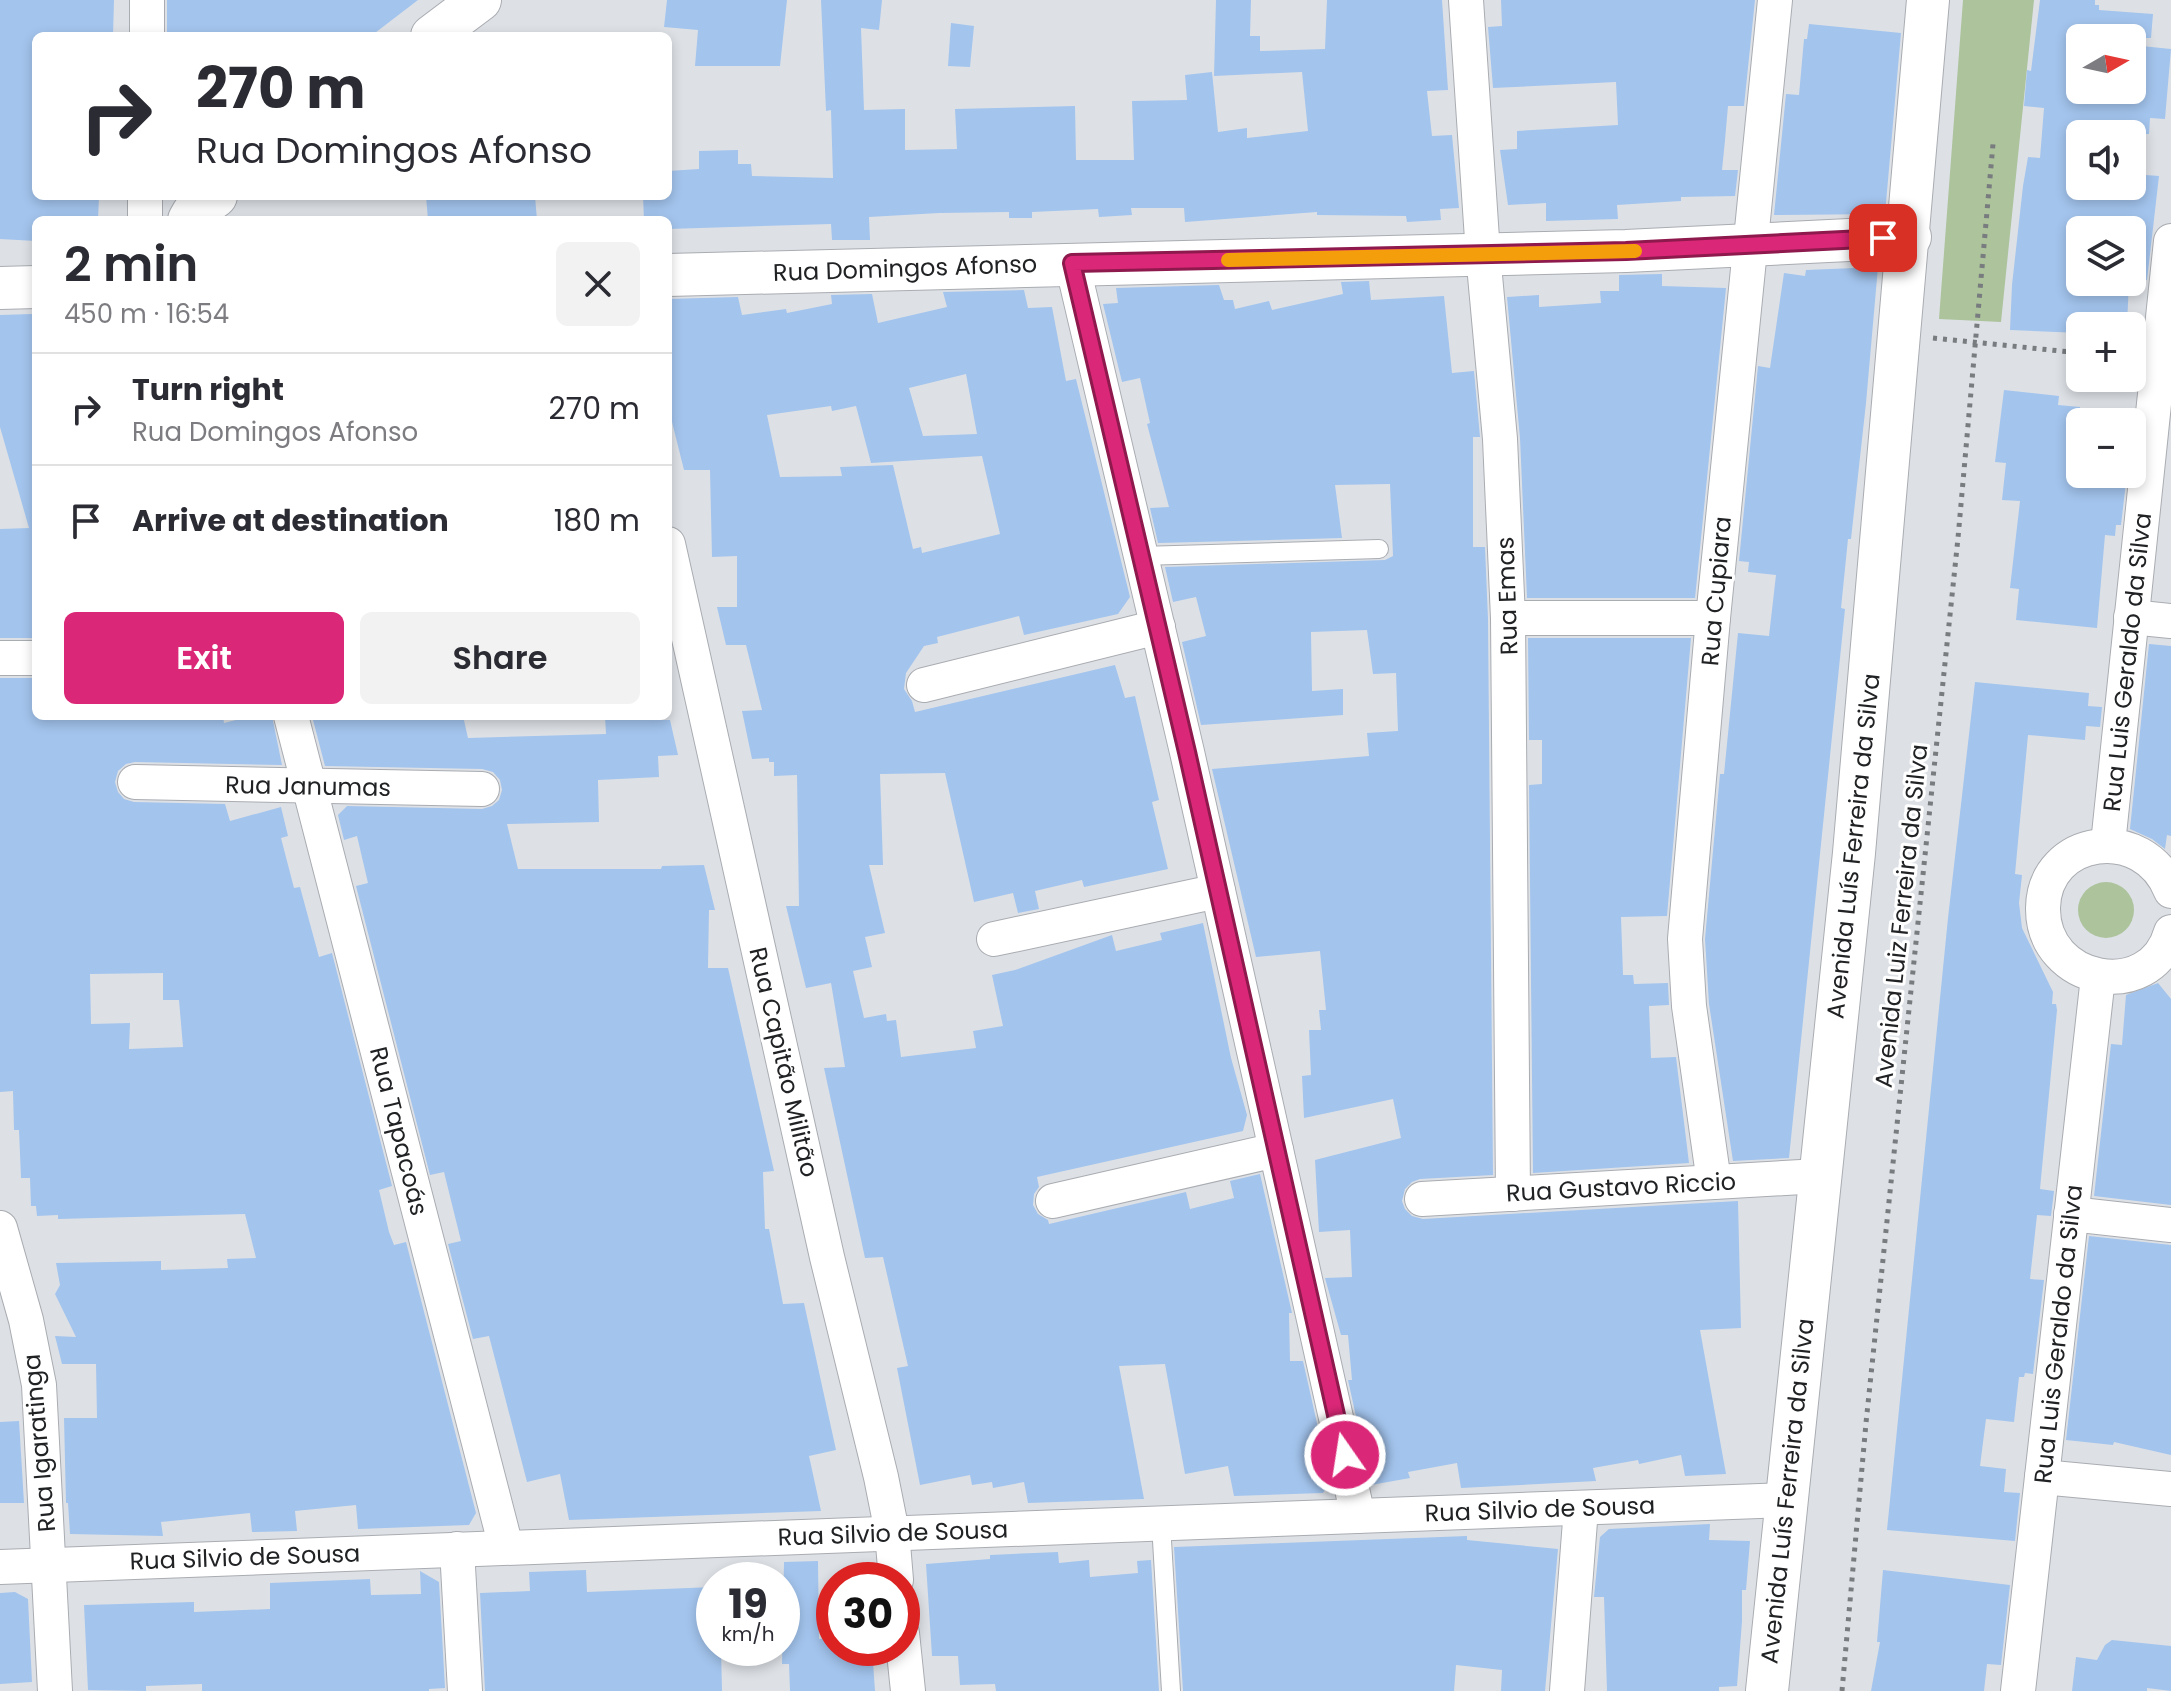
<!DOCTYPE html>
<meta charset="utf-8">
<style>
:root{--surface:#fff;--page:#f2f2f3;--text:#2b2b33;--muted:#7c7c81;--line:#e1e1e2;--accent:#db2777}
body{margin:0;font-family:Poppins,sans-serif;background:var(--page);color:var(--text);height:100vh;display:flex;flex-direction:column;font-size:30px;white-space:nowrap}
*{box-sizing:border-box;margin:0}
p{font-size:26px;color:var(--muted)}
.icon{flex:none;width:44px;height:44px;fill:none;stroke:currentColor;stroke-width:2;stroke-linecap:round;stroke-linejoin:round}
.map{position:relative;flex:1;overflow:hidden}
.panel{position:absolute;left:32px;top:216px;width:640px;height:504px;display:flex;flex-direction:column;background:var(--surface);border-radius:12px;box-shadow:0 4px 12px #0003}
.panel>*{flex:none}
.banner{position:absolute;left:32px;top:32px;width:640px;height:168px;border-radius:12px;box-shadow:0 4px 12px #0003;background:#fff;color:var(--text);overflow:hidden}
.needle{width:52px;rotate:81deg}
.controls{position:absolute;left:2066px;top:24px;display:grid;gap:16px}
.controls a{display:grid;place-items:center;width:80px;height:80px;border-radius:12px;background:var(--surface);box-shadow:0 4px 12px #0003;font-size:40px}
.speed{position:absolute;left:696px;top:1562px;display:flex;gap:16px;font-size:40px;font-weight:700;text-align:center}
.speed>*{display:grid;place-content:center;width:104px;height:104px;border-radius:50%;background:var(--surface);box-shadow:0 4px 12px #0003;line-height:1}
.speed small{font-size:20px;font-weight:400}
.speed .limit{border:12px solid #d22;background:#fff;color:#111}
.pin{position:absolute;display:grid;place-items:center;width:68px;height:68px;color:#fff;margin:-34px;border-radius:16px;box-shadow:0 4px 12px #0006}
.me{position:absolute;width:88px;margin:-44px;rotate:347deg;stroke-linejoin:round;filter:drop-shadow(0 0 6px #0008)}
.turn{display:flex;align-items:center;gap:28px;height:168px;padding:0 32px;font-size:36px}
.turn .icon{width:104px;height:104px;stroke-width:2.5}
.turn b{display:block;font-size:56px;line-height:68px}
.round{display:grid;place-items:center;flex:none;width:84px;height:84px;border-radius:12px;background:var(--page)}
.overview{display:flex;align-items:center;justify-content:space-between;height:136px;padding:0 32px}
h1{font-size:48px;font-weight:600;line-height:60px}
.action{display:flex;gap:16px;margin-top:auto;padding:16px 32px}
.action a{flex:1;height:92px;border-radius:12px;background:var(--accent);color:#fff;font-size:32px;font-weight:600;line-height:92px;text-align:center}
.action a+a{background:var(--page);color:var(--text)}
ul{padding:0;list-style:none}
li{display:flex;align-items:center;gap:24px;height:112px;padding:0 32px;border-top:2px solid var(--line)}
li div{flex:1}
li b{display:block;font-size:30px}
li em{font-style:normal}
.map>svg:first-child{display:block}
.green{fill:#acc39c}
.building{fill:#a3c4ed;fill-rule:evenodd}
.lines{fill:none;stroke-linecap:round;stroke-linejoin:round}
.service-casing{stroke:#a9acb1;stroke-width:20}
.minor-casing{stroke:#a9acb1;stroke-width:36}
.tertiary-casing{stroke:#a9acb1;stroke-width:44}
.path{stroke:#797c7f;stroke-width:5;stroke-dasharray:4 6;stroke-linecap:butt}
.service{stroke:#fff;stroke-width:18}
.minor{stroke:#fff;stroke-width:34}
.tertiary{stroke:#fff;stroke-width:42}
.route-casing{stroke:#8e194d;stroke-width:20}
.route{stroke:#db2777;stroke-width:14}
.slow{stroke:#f59e0b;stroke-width:14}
.labels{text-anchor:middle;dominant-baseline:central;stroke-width:6;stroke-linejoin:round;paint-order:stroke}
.street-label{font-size:24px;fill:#202224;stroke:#fff}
</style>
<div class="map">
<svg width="2171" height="1691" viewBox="0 0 2171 1691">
<rect width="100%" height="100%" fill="#dde1e6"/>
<g class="green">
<polygon points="1963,0 2034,0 2001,322 1939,319"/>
<circle cx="2106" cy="910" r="28"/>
</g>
<g class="building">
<polygon points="0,0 114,0 113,36 36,36 36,196 99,196 98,220 36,220 36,241 0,239"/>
<polygon points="167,0 418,0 371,36 167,36"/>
<polygon points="667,0 787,0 780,66 695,66 698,30 664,27"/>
<polygon points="821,0 882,0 879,30 861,28 864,110 905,109 905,150 957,149 955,109 1075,106 1076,160 1134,160 1132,101 1187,100 1185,75 1212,72 1218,132 1247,128 1247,138 1308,131 1302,72 1214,76 1216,0 1251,0 1250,36 1260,36 1260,51 1325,49 1327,0 1442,0 1448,90 1427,91 1432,136 1452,135 1459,208 1440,209 1441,220 1407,222 1406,216 1317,215 1317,212 1185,222 1184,208 1131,208 1132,215 1099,217 1098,209 1032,212 1032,218 1009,218 1009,212 939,213 869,217 870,240 832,240 831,224 668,229 668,220 644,220 643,196 668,196 668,171 699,169 699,151 738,150 738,164 751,164 752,176 833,178 831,110 826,111"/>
<polygon points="1501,0 1755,0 1744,106 1728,106 1725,140 1722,170 1738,170 1735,196 1681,197 1681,201 1617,205 1618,219 1546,221 1546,203 1508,205 1500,150 1517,149 1517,131 1618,125 1616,82 1493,88 1488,27 1502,26"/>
<polygon points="2040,0 2095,0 2095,5 2099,5 2099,10 2153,14 2151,38 2080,38 2080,90 2132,90 2132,45 2171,49 2165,119 2150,118 2149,134 2080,134 2080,186 2132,186 2132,174 2159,176 2147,280 2132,279 2132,230 2080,230 2080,282 2129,282 2127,325 2106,323 2106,326 2080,326 2080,333 2010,330 2012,285 2023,186 2028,157 2040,158 2044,108 2024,106 2027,70 2031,71"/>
<polygon points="951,23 974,26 970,67 948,66"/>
<polygon points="1809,24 1901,33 1885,214 1774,215 1786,94 1799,95 1804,39 1807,39"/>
<polygon points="426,196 535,196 537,220 428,220"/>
<polygon points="1878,267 1866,403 1851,539 1848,539 1841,608 1845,609 1789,1158 1733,1161 1709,1004 1705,939 1720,774 1724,774 1738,633 1769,636 1776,575 1748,572 1749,562 1739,561 1758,366 1770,368 1784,273 1805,276 1806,270"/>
<polygon points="1662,274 1662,286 1726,288 1695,598 1527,598 1520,438 1507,297 1539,295 1539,307 1601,303 1600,291 1619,291 1619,275"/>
<polygon points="1369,281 1371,300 1444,296 1452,373 1474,371 1480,437 1473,437 1473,547 1485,547 1488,619 1493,1175 1420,1179 1412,1182 1405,1189 1402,1201 1405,1209 1412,1216 1423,1219 1738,1201 1741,1328 1700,1330 1726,1474 1685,1476 1681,1455 1639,1464 1638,1460 1593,1468 1596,1481 1461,1488 1457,1463 1408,1472 1410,1478 1371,1485 1348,1380 1352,1380 1348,1335 1341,1335 1325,1278 1352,1277 1350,1230 1319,1232 1315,1160 1401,1138 1393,1099 1304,1118 1302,1076 1311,1075 1309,1030 1321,1030 1319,1010 1326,1010 1320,951 1256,957 1212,769 1369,756 1367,733 1398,731 1396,673 1373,674 1367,630 1311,632 1312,691 1343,689 1343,715 1201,725 1182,642 1206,636 1196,597 1173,602 1165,567 1385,560 1393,556 1390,484 1335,485 1342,538 1158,543 1150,508 1169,507 1147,424 1150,423 1140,378 1122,382 1103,304 1118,303 1116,288 1219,285 1224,300 1233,300 1235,309 1269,301 1272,310 1343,294 1341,282"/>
<path d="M1024 290 1028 308 1052 307 1066 381 1076 379 1130 597 1118 614 1024 635 1019 616 937 637 938 643 924 646 906 673 904 689 912 701 915 712 1115 665 1125 698 1135 696 1159 800 1152 802 1168 869 1084 887 1082 880 1035 891 1039 909 1018 913 1013 893 974 902 945 773 880 774 883 865H869L885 933 865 937 872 967 853 971 864 1018 886 1014 887 1021 896 1020 901 1057 976 1048 973 1031 1003 1026 992 975 1015 970 1112 935 1116 951 1162 940 1160 933 1203 923 1231 1058 1247 1115 1243 1131 1037 1177 1039 1187 1034 1194 1033 1205 1038 1214 1048 1220 1049 1224 1186 1192 1190 1209 1234 1198 1230 1181 1260 1174 1292 1313H1289L1290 1361H1303L1330 1481 1323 1493 1234 1496 1228 1466 1185 1474 1165 1364 1119 1366 1144 1499 1028 1503 1024 1482 993 1488 992 1482 972 1485 970 1475 920 1485 897 1368 908 1366 883 1257 865 1258 824 1068 845 1067 831 983 806 988 786 906H799L797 775 774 776V762H769V758L752 759 742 711 762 710 746 645H726L717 607H737V556L712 557 710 470H684L668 406V299L738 297 742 315 786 309 787 313 832 304 831 295 872 294 878 323 947 307 943 292ZM966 374 977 434 923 436 909 388ZM831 406 832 411 856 406 871 463 982 456 1000 534 922 553 921 547 913 549 893 465 840 467 842 476 780 477 767 415Z"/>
<polygon points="32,314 36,327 36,527 32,528 36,528 36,638 0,638 0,529 29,528 0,427 0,315"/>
<polygon points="2004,390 2059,396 2058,405 2080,407 2080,474 2127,474 2121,525 2116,525 2115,536 2105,535 2097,628 2016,620 2019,589 2010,588 2020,501 2002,500 2006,463 1995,462"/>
<polygon points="1528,638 1691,638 1667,916 1621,917 1623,975 1633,975 1634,984 1668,983 1669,1005 1649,1006 1651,1058 1676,1057 1689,1163 1533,1173 1529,785 1542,784 1542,740 1529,740"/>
<polygon points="2149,644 2171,646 2171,836 2167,835 2165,849 2152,839 2130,829"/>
<path d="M0 678H36V716H223L224 723 252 716H272L282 765 135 762 126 764 118 771 115 782 118 792 124 799 134 802 225 804 230 821 281 807 288 836 281 838 294 888 300 887 319 957 332 953 392 1186 379 1190 389 1232 394 1245 406 1242 476 1513 469 1525 358 1529 356 1505 295 1511 297 1531 252 1532 250 1513 161 1522 163 1536 70 1534 68 1503H66L64 1418H97L96 1364H62L55 1336 76 1337 55 1294 60 1285 56 1263 161 1261V1270L228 1268 227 1259 256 1258 245 1214 58 1219V1215L37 1216 36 1206H31L30 1178H21L19 1130H14L13 1091 0 1092ZM163 973V1000H179L183 1047 129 1049 130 1023 91 1024 90 974Z"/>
<polygon points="1975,682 2089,693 2088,706 2102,707 2100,727 2086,726 2085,740 2028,735 2015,874 2022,875 2019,903 2022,928 2053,992 2052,1004 2056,1004 2057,1010 2040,1189 2054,1191 2051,1216 2037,1215 2030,1279 2044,1280 2033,1374 2025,1373 2024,1377 2019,1377 2014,1422 1986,1419 1980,1466 2006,1469 2004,1492 2020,1493 2015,1541 1887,1530 1948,918"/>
<polygon points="312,716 463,716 468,738 606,734 605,716 654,716 654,720 670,720 678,755 658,756 659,777 598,780 599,822 507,824 518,869 661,869 662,866 704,865 715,910 709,910 708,968 728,968 774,1171 763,1172 765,1229 769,1229 783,1304 804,1303 836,1450 809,1456 821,1511 569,1520 560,1474 527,1482 489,1336 473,1339 448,1244 461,1241 444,1172 430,1175 356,886 368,883 357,836 344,840 338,815 347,806 482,809 492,806 499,800 502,790 500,780 493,772 482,769 325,766"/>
<polygon points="2158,983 2171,999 2171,1205 2094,1196 2111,1044 2122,1045 2126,995"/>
<polygon points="2089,1236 2171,1245 2171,1455 2114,1442 2113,1445 2066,1440"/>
<polygon points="19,1421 24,1503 0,1503 0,1422"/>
<polygon points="1710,1524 1709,1540 1750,1541 1746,1590 1742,1590 1742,1621 1737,1686 1719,1687 1719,1691 1607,1691 1604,1597 1594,1597 1600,1537 1609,1529"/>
<polygon points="1467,1536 1467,1540 1558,1549 1545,1691 1501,1691 1502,1670 1456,1665 1454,1691 1183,1691 1174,1547"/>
<polygon points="1058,1552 1059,1563 1089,1560 1090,1577 1138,1573 1137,1561 1151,1560 1159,1691 996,1691 995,1684 960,1685 958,1656 932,1656 926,1564 990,1559 990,1555"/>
<polygon points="818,1561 819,1639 834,1638 834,1648 872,1648 875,1691 790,1691 789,1664 782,1664 784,1562"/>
<polygon points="586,1570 587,1592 714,1587 714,1648 721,1648 722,1691 485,1691 480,1593 530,1591 529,1572"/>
<polygon points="1883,1570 2010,1585 2001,1665 1987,1664 1984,1691 1871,1691 1880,1642 1877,1642"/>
<polygon points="420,1571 439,1582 445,1688 429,1689 429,1691 202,1691 202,1684 146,1686 146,1691 88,1690 84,1605 194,1602 194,1612 270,1609 270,1583 370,1579 371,1595 421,1594"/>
<polygon points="15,1592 28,1599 32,1682 0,1684 0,1593"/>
<polygon points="2112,1640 2171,1646 2171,1691 2147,1688 2147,1691 2072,1691 2076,1657 2097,1660 2105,1645"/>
</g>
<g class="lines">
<defs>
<g id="service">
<polyline points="1140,556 1379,549"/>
<polyline points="1161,1524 1171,1691"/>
</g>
<g id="minor">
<polyline points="1466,0 1483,254 1500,439 1508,618 1513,1194"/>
<polyline points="147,36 147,0"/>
<polyline points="145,220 145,196"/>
<polyline points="1072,263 1187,752 1358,1516"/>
<polyline points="668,544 827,1257 881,1477 892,1532 896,1580"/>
<polyline points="2131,617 2171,621"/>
<polyline points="1508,618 1713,618"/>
<polyline points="0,658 36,658"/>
<polyline points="924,685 1158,627"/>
<polyline points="291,716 506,1547"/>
<polyline points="135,782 482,789"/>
<polyline points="2108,844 2171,241"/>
<path d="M2171 891C2144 822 2044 836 2043 908 2042 984 2151 1004 2171 932"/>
<polyline points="994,939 1218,891"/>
<polyline points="1714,1182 1689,1006 1685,939 1713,618 1775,0"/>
<polyline points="1422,1199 1819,1176"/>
<polyline points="1053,1201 1276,1150"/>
<polyline points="2071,1214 2171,1225"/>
<polyline points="0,1228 26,1320 39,1385 55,1691"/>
<polyline points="2042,1477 2171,1489"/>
<polyline points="457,1549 465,1691"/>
<polyline points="0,1567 1785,1500"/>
<polyline points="902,1633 908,1691"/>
<polyline points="1567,1691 1581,1508"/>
<polyline points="2018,1691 2098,977"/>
</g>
<g id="tertiary">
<polyline points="432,36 480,0"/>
<polyline points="189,220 193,213 216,196"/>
<polyline points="668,275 1626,251 1910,237"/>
<polyline points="0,288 36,287"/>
<polyline points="1767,1691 1854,853 1928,0"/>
</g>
</defs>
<use href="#service" class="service-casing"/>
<use href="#minor" class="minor-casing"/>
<use href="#tertiary" class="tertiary-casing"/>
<g class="path">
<polyline points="1933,338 2080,353"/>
<polyline points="1842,1691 1866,1423 1958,538 1993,144"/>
</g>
<use href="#service" class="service"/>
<use href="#minor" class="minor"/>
<use href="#tertiary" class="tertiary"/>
</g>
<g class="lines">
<defs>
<polyline id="route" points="1345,1455 1187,752 1072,263 1626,251 1883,238"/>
</defs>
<use href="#route" class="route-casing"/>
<use href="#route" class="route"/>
<polyline class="slow" points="1228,260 1635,251"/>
</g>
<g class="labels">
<g class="street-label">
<text transform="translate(905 268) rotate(-2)">Rua Domingos Afonso</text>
<text transform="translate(1716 591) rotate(-85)">Rua Cupiara</text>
<text transform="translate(1507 596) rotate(-92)">Rua Emas</text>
<text transform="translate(2127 662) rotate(-84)">Rua Luis Geraldo da Silva</text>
<text transform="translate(308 786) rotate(1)">Rua Janumas</text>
<text transform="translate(1853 846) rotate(-84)">Avenida Luís Ferreira da Silva</text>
<text transform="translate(1901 916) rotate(-84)">Avenida Luiz Ferreira da Silva</text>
<text transform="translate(784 1062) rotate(77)">Rua Capitão Militão</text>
<text transform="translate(399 1131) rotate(76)">Rua Tapacoás</text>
<text transform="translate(1621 1187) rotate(-3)">Rua Gustavo Riccio</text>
<text transform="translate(2058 1334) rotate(-84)">Rua Luis Geraldo da Silva</text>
<text transform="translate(39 1443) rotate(-95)">Rua Igaratinga</text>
<text transform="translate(1787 1491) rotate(-84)">Avenida Luís Ferreira da Silva</text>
<text transform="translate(1540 1509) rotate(-2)">Rua Silvio de Sousa</text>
<text transform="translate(893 1533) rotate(-2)">Rua Silvio de Sousa</text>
<text transform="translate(245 1557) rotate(-2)">Rua Silvio de Sousa</text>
</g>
</g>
</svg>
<div class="controls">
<a><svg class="needle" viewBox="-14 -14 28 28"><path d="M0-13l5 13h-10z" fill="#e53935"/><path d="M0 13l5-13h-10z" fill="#7c7c81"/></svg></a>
<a><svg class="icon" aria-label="sound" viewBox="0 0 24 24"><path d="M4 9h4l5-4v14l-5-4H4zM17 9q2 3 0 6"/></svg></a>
<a><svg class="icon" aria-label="layers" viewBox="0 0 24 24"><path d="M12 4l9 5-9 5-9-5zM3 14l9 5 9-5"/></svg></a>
<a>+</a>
<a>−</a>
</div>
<div class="speed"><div>19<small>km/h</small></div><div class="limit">30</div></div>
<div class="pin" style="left:1883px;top:238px;background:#d93025"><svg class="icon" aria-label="arrive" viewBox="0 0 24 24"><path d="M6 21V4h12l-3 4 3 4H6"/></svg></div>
<svg class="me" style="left:1345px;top:1455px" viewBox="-20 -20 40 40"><circle r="17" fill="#db2777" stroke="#fff" stroke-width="3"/><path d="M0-11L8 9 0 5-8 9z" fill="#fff"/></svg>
<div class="banner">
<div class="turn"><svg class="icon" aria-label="right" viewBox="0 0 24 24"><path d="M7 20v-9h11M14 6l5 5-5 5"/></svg><div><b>270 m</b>Rua Domingos Afonso</div></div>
</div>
<section class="panel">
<div class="overview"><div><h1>2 min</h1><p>450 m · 16:54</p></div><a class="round"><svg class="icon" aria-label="close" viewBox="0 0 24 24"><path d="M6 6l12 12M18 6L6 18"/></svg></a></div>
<ul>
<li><svg class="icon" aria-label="right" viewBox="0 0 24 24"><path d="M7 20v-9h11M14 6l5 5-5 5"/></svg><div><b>Turn right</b><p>Rua Domingos Afonso</p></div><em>270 m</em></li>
<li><svg class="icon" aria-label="arrive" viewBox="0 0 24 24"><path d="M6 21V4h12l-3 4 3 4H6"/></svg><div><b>Arrive at destination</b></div><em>180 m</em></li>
</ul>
<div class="action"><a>Exit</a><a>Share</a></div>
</section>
</div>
